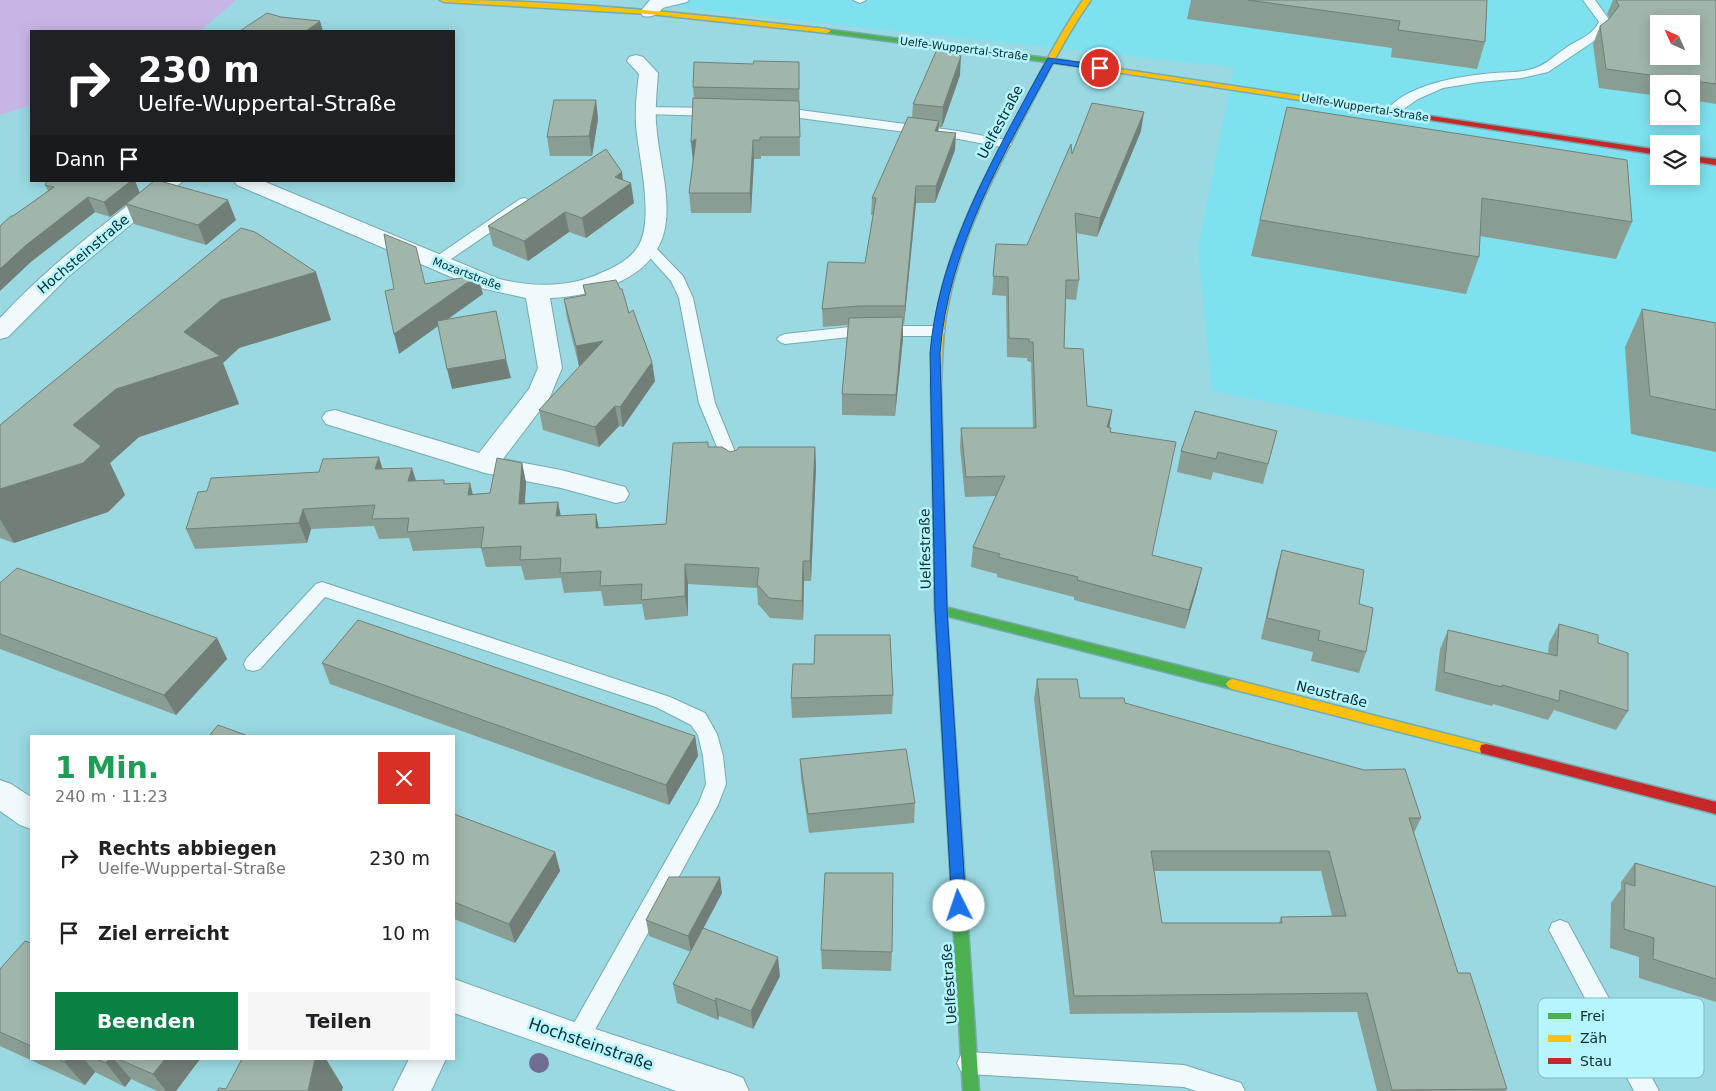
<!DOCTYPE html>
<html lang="de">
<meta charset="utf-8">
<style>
:root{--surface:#fff;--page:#f6f6f6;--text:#202124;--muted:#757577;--accent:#0b8043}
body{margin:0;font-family:"DejaVu Sans",sans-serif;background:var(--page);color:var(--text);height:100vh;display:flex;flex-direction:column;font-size:19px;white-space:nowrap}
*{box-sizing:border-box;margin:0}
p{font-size:16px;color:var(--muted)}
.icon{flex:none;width:28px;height:28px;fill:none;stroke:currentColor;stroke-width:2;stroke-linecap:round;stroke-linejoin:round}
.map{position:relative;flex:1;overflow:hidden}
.panel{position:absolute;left:30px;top:735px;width:425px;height:325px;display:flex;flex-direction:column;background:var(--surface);border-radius:0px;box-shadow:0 2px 12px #0003}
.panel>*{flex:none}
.hud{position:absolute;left:30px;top:30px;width:425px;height:152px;border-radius:0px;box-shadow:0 2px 12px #0003;background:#202124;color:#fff;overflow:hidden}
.needle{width:32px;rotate:315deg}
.buttons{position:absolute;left:1650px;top:15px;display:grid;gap:10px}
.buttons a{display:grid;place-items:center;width:50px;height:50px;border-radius:0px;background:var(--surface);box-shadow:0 2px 12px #0003;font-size:25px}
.pin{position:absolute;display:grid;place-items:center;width:42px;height:42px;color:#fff;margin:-21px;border:2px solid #fff;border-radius:50%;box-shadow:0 1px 5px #0007}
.me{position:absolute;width:55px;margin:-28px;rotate:356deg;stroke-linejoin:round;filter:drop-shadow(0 0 4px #0008)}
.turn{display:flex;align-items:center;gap:18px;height:105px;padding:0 25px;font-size:22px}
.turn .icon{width:65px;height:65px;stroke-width:2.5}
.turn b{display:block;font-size:35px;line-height:42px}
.then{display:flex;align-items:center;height:48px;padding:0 25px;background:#0003;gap:10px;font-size:19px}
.round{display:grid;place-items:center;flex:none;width:52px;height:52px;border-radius:0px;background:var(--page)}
.headline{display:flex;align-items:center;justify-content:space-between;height:85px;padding:0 25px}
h1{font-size:30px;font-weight:700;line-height:38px;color:#1e9e55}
.action{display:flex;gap:10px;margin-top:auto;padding:10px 25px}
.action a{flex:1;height:58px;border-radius:0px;background:var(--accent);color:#fff;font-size:20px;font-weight:700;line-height:58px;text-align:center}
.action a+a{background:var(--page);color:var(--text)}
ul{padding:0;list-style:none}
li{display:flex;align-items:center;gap:15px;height:75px;padding:0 25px}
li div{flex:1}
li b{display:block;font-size:19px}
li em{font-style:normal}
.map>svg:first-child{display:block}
.built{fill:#7de1ef;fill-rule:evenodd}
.green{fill:#c7b5e6}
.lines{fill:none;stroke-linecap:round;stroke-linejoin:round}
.lane-casing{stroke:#75aab0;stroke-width:2}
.street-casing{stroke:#75aab0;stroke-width:2}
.fast-casing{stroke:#75aab0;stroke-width:3}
.slow-casing{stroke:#75aab0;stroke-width:3}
.jam-casing{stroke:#75aab0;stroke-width:3}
.lane{fill:#f0f9fb;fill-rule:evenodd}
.street{fill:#f0f9fb;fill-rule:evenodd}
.fast{fill:#4caf50;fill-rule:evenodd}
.slow{fill:#ffc107;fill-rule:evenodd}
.jam{fill:#c62828;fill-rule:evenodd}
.tree{fill:#6f6d90}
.wall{fill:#8a9d93;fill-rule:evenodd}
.shaded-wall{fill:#717f78}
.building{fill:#a1b6ab;stroke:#717f78;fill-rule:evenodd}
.route{fill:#1a73e8;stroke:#114b97}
.labels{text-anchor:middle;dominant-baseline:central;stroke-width:5;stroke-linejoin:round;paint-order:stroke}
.far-street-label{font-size:11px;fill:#042b2f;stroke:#b6f5fe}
.street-label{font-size:14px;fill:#042b2f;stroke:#b6f5fe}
.near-street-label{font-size:16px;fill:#042b2f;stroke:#b6f5fe}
.key{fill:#b6f5fe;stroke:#81b8c0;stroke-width:1}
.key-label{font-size:14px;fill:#042b2f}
</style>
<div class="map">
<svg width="1716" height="1091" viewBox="0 0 1716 1091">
<rect width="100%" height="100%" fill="#9ad9e2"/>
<path class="built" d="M675 0H1716V489L1212 391 1198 249 1234 67 681 8ZM1659 24H1691V56H1659ZM1659 84H1691V116H1659ZM1659 144H1691V176H1659Z"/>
<polygon class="green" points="0,0 236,0 200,31 31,31 31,105 0,115"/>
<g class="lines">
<defs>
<g id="lane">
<polygon points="669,0 689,0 687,2 654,10 648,7 650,5"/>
<polygon points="853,0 866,0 860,3"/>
<path d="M1583 0H1595L1611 22 1600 37 1548 72 1522 78 1480 82 1443 88 1418 99 1395 115H1387L1385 112C1406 84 1460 76 1494 73 1506 72 1519 73 1532 69 1547 65 1557 53 1570 45 1581 39 1593 34 1599 22Z"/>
<polygon points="646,107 716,108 722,112 716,116 642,114 640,111 642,108"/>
<polygon points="777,110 800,110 958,131 1006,140 1012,144 1006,148 958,139 800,118 773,117 771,114 773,111"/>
<polygon points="525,198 532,202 530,205 441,266 431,266 429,263 431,260 520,199"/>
<polygon points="649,245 654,246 683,276 693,298 715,403 740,464 738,468 732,470 726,468 724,464 699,403 679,298 671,281 642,249 644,246"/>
<polygon points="859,326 937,326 942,328 945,331 942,334 937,336 859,336 785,344 780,342 777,339 780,336 785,334"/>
<polygon points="322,582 670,697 705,713 717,734 723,756 726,784 718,805 585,1048 577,1051 569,1048 565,1040 569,1032 699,802 706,784 703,756 698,735 691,725 656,707 325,597 260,669 253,671 246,669 244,664 246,659 316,584"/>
<polygon points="1560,920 1568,923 1659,1091 1634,1091 1549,930 1552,923"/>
<polygon points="969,1052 1184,1065 1241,1083 1245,1091 1196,1091 1184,1087 969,1074 961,1071 957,1063 961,1055"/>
</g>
<g id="street">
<path d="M650 0H669C662 10 655 19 643 16L640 12Z"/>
<path d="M636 55 643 57 658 73C657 89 655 106 656 123 660 180 690 242 627 278 604 291 576 297 550 298L562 368 550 397 503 459 561 470 625 487 629 494 625 501 616 503 561 488 485 473 326 424 322 418 326 412 335 410 479 453 529 389 538 368 526 298 472 286 237 185 234 181H263L499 279C533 287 571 288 603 272 615 267 630 259 637 248 656 221 638 156 636 124 635 107 637 90 639 74L627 61 629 57Z"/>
<path d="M159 181H183L69 276 8 337 0 339V318C48 266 104 224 159 181Z"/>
<polygon points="0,780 11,784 31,797 31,829 20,825 0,811"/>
<polygon points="454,979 577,1023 730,1073 743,1078 749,1091 676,1091 454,1013"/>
<polygon points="409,1059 446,1059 431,1091 393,1091"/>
</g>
<g id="fast">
<polygon points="824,29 1069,61 1073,63 1069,65 827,33 823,31"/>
<polygon points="941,606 1232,679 1236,681 1238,684 1236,687 1232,689 947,616 979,1091 963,1091 935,610 937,607"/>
</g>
<g id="slow">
<path d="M440 0C570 0 699 15 827 29L831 31 827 33 649 14 444 2Z"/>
<path d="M1083 0H1091C1067 34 1049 70 1030 106 996 171 960 237 947 310 942 335 942 361 941 386L936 389 932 388 931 386C932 361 933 336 937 311 951 237 988 170 1023 105 1042 69 1060 33 1083 0Z"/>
<polygon points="1066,61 1313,98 1317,100 1313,102 1069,65 1065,63"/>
<polygon points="1232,679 1486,744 1491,745 1492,749 1491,753 1486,754 1232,689 1228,687 1226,684 1228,681"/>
</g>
<g id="jam">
<polygon points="1310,98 1659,150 1659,155 1313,102 1309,100"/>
<polygon points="1691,156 1716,159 1716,165 1691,161"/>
<polygon points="936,383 941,386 947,610 945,613 937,613 935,610 931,386"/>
<polygon points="1486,744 1716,802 1716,814 1481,753 1480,749 1481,745"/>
</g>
</defs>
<use href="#lane" class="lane-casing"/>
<use href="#street" class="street-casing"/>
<use href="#fast" class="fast-casing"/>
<use href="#slow" class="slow-casing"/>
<use href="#jam" class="jam-casing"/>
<use href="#lane" class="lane"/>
<use href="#street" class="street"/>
<use href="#fast" class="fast"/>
<use href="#slow" class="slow"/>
<use href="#jam" class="jam"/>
</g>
<circle class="tree" cx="539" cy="1063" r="10"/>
<g class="wall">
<polygon points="1191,0 1487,0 1485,42 1477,69 1391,57 1392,48 1187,19"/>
<polygon points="1613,0 1716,0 1716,104 1691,100 1691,84 1659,84 1659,96 1599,88 1593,44 1600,26 1608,20 1610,18 1607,14"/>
<polygon points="799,62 800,156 761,156 761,159 754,159 751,213 691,213 689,193 693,161 693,162 694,98 693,87 753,64"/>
<polygon points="960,75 942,127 938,127 938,131 955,150 935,203 916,203 904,324 903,324 903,338 895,416 842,415 842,394 848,325 823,327 822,309 865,263 873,215 871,215 872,198 912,118 913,104"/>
<polygon points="596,100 598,119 592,156 550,156 547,137"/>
<polygon points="1287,107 1632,222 1616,259 1480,236 1479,257 1466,294 1251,256"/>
<polygon points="1141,131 1097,237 1076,233 1079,280 1076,300 1066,299 1064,348 1087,406 1112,410 1109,427 1110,432 1152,555 1197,588 1185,629 1074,600 1074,597 997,577 997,574 971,567 973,547 996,496 965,497 960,448 961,428 1033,428 1031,362 1027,361 1027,358 1007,357 1006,296 992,295 996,244 1027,245 1072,154"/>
<polygon points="623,180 634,203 586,238 569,232 528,261 493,246 488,226"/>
<polygon points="135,181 140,193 236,220 206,245 134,224 126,204 110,217 95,212 32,261 13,216 48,191 45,185"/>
<polygon points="241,228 331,320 239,348 223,363 239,404 139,437 110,463 125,495 108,512 14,543 0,538 0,425"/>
<polygon points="583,285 620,289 629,313 652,362 655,381 623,427 619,426 599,447 543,430 539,410 581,365 579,366 567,318 564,299 585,295"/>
<polygon points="1642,309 1716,323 1716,452 1631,434 1625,347"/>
<polygon points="1277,431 1263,484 1213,472 1211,480 1177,472 1181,451"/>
<polygon points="709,447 730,452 815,447 816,467 811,581 804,581 803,620 770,618 758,604 757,588 688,584 688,616 645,620 642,604 604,606 601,591 564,593 561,578 525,580 521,566 486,567 481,548 413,551 409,538 379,539 374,526 311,529 307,543 195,549 186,529 207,491 319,472 382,469 416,481 445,484 473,494 490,493 522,463 526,483 525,503 558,502 560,516 599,528 666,524"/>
<polygon points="1282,550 1359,604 1366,652 1359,673 1311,661 1313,652 1261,639 1276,571"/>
<polygon points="0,583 217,638 227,659 176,715 0,649"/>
<polygon points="1559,624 1598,643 1628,711 1616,730 1554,710 1548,720 1493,704 1492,706 1435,691 1440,649 1448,630 1548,654 1549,643"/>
<polygon points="322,663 695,736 698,756 669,805 330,684"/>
<polygon points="814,664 893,695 892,714 792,718 791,698"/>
<path d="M1037 679 1080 698 1125 703 1421 818 1414 833 1458 973 1507 1089 1505 1091H1377L1357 1012 1070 1014 1034 699ZM1154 871H1321L1332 916 1281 917 1279 923H1162Z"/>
<polygon points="800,759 915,803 914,823 809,833 801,779"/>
<polygon points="454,814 555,852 560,871 515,943 454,919"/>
<polygon points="1635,863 1716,887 1716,1002 1639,978 1639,957 1610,948 1611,903 1621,889 1621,882"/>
<polygon points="722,893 703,928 780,976 753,1029 719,1016 718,1020 677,1003 673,984 691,952 649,936 646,920"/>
<polygon points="31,943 31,1059 200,1059 176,1091 157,1091 131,1079 125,1087 95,1072 85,1085 0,1046 0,969"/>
<polygon points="821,950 892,952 891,971 822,969"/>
</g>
<g class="shaded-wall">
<polygon points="320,21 323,31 306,31"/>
<polygon points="961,56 960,75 942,127 943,107"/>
<polygon points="596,100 598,119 592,156 589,136"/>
<polygon points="1144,112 1141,131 1097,237 1100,218"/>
<polygon points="939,121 938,138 935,131"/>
<polygon points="956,133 955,150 935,203 936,186"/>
<polygon points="696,139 698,158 693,162 691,142"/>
<polygon points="753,140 754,159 751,213 750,193"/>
<polygon points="622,172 624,188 631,183 634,203 586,238 582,218 615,177"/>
<polygon points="131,181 135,181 140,194 110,217 104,202"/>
<polygon points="916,186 916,203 904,324 905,306"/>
<polygon points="88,197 95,212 32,261 0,291 0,269 25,246"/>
<polygon points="228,200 236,220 206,245 198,225"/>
<polygon points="565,212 569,232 528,261 524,241"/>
<polygon points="316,272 331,320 239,348 223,363 239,404 139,437 110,463 125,495 108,512 14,543 0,519 0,489 73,425 116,389 221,300"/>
<polygon points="478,275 483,294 399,354 394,334"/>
<polygon points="903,317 903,338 895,416 896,395"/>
<polygon points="603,341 607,361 579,366 576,346"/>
<polygon points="506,359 511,378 452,389 447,369"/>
<polygon points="652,362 655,381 623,427 620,407"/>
<polygon points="615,406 619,426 599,447 595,427"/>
<polygon points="1112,410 1109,430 1107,427"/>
<polygon points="815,447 816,467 811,581 810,561"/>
<polygon points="379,457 385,477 375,469"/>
<polygon points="522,463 526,483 523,523 519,504"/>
<polygon points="412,468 418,487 408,481"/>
<polygon points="470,483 475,503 468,495"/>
<polygon points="558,502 562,522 556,516"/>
<polygon points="303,509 311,529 307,543 299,523"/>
<polygon points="596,514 600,533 596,528"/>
<polygon points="803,561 804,581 803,620 802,601"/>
<polygon points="685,564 688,584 688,616 685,596"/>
<polygon points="1202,568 1197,588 1185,629 1189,610"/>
<polygon points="217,638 227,659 176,715 164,695"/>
<polygon points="695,736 698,756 669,805 666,785"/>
<polygon points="555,852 560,871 515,943 509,924"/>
<polygon points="720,877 722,893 691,952 688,936"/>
<polygon points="778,957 780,976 753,1029 751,1011"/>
<polygon points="716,998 719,1016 718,1020 715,1001"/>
<polygon points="67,1059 84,1059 95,1072 85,1085 64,1062"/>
<polygon points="109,1059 114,1059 131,1079 125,1087 106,1063"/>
<polygon points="165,1059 200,1059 176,1091 166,1091 153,1074"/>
<polygon points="315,1059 326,1059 343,1087 342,1091 308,1091"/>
</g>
<g class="building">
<polygon points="1248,0 1487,0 1485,42 1398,30 1400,21"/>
<path d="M1616 0H1716V84L1606 69 1600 26 1608 20 1619 6ZM1659 24H1691V56H1659Z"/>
<polygon points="267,13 281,17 320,21 306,31 240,31"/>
<polygon points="938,47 961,56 943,107 913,104"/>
<polygon points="754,61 799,62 799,89 693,87 694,62 753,64"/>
<polygon points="693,98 799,101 800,137 760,137 760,140 753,140 750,193 689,193 696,139 691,142"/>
<polygon points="554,100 596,100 589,136 547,137"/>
<polygon points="1092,103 1144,112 1100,218 1075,213 1079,280 1066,280 1064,348 1083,349 1087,406 1112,410 1107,427 1111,428 1110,432 1176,442 1152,555 1202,568 1189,610 1077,580 1078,577 998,557 1000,554 973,547 1005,476 966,477 961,428 1036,428 1033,342 1029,342 1029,339 1009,338 1008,277 993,276 996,244 1027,245 1071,144 1072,154"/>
<polygon points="1287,107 1627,160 1632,222 1482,198 1479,257 1260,220"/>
<polygon points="908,117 939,121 935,131 956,133 936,186 916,186 905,306 859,306 822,309 828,262 865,263 876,198 872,198"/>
<polygon points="606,149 622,172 615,177 631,183 582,218 565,212 524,241 488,226"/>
<polygon points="47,181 131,181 104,202 88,197 25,246 0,269 0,226 11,216 13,216 54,187 45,185"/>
<polygon points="154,181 160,181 228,200 198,225 126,204"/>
<polygon points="241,228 255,232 316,272 221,300 184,332 220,356 116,389 73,425 101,446 83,463 0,489 0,425"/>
<polygon points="384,234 416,247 425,284 478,275 394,334 385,291 394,289"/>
<polygon points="616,280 620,289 622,289 629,313 633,310 652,362 620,407 615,406 595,427 539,410 603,341 576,346 564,299 586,295 583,285"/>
<polygon points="1642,309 1716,323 1716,410 1650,396"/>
<polygon points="496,311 506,359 447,369 437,321"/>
<polygon points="903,317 896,395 842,394 849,318"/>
<polygon points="1195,411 1277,431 1268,464 1218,452 1216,459 1181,451"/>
<polygon points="708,442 708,447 722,447 730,452 737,450 739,447 815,447 810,561 803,561 802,601 769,598 757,584 759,568 685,564 685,596 641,600 642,584 600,586 601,571 560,573 561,558 520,560 521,546 481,548 484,527 407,532 409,518 372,519 375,505 303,509 299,523 186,529 198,492 207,491 211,478 319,472 323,459 379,457 375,469 412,468 408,481 444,480 444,484 470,483 468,495 490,493 497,458 522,463 519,504 558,502 556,516 596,514 596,528 666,524 673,443"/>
<polygon points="1282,550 1364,570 1359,604 1373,608 1366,652 1318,640 1320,631 1267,618"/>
<polygon points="17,568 217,638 164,695 0,634 0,583"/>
<polygon points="358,620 695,736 666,785 322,663"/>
<polygon points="1559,624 1598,635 1598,643 1628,653 1628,711 1560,690 1559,701 1502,685 1502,687 1444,672 1448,630 1557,656"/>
<polygon points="815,635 890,635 893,695 791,698 793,664 814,664"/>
<path d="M1037 679H1077L1080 698H1124L1125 703 1364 770 1405 769 1421 818H1409L1458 973H1470L1507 1089 1392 1090 1367 993 1074 996ZM1151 851H1329L1346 916 1281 917 1282 923H1162Z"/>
<polygon points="218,725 248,736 209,736"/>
<polygon points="906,749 915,803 808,814 800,759"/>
<polygon points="454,814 555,852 509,924 454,902"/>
<polygon points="1635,863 1716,887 1716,979 1653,959 1654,938 1624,929 1625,883 1635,886"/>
<polygon points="825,873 893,873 892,952 821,950"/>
<polygon points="669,877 720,877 688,936 646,920"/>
<polygon points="703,928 778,957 751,1011 716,998 715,1001 673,984"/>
<polygon points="25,941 31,943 31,1046 0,1032 0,969"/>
<polygon points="58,1059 67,1059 64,1062"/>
<polygon points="96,1059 109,1059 106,1063"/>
<polygon points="118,1059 165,1059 153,1074"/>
<polygon points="242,1059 315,1059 308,1091 217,1091 219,1088 226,1089"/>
</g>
<path class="route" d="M1048 58 1100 65 1104 68 1100 70 1053 63C1004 154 948 247 940 353L947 610 966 906 964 910 959 912 954 910 952 906 935 610 930 353C937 271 973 197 1011 125 1023 103 1035 80 1048 58Z"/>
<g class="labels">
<g class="far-street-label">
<text transform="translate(964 49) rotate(7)">Uelfe-Wuppertal-Straße</text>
<text transform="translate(1365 108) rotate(9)">Uelfe-Wuppertal-Straße</text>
<text transform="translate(467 274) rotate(21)">Mozartstraße</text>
</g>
<g class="street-label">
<text transform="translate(1000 122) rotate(-62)">Uelfestraße</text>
<text transform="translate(83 254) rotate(-40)">Hochsteinstraße</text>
<text transform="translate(925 549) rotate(-91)">Uelfestraße</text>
<text transform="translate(1332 694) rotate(14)">Neustraße</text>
<text transform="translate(949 984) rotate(-94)">Uelfestraße</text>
</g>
<g class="near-street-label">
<text transform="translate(591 1044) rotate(19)">Hochsteinstraße</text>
</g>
</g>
<rect x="1538" y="998" width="166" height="80" rx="8" class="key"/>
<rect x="1548" y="1013" width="23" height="6" fill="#4caf50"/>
<rect x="1548" y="1035" width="23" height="7" fill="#ffc107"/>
<rect x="1548" y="1058" width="23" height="6" fill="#c62828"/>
<g class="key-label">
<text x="1580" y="1021">Frei</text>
<text x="1580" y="1043">Zäh</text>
<text x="1580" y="1066">Stau</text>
</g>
</svg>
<div class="buttons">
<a><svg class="needle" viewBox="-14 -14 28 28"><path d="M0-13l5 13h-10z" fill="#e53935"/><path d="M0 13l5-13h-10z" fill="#757577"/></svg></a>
<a><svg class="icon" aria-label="search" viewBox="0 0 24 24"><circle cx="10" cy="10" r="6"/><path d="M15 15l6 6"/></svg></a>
<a><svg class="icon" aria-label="layers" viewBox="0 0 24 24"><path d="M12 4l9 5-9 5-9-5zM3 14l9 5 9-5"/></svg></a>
</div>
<div class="pin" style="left:1100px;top:68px;background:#d93025"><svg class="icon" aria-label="arrive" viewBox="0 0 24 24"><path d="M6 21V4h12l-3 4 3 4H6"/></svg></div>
<svg class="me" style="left:959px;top:906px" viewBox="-20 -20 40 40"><circle r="19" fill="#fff"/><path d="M0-13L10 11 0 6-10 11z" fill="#1a73e8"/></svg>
<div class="hud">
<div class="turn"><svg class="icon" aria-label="right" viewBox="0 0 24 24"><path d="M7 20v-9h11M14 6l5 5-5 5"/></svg><div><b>230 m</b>Uelfe-Wuppertal-Straße</div></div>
<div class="then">Dann<svg class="icon" aria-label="arrive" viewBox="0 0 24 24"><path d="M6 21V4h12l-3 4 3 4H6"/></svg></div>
</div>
<section class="panel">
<div class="headline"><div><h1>1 Min.</h1><p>240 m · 11:23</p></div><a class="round" style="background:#d93025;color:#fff"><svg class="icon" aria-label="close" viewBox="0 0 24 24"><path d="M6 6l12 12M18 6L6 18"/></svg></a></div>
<ul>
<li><svg class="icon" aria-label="right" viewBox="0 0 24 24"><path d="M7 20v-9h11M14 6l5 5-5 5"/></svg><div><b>Rechts abbiegen</b><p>Uelfe-Wuppertal-Straße</p></div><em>230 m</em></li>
<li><svg class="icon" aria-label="arrive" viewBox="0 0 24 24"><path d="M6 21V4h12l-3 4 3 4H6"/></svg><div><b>Ziel erreicht</b></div><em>10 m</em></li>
</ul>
<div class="action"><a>Beenden</a><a>Teilen</a></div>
</section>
</div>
